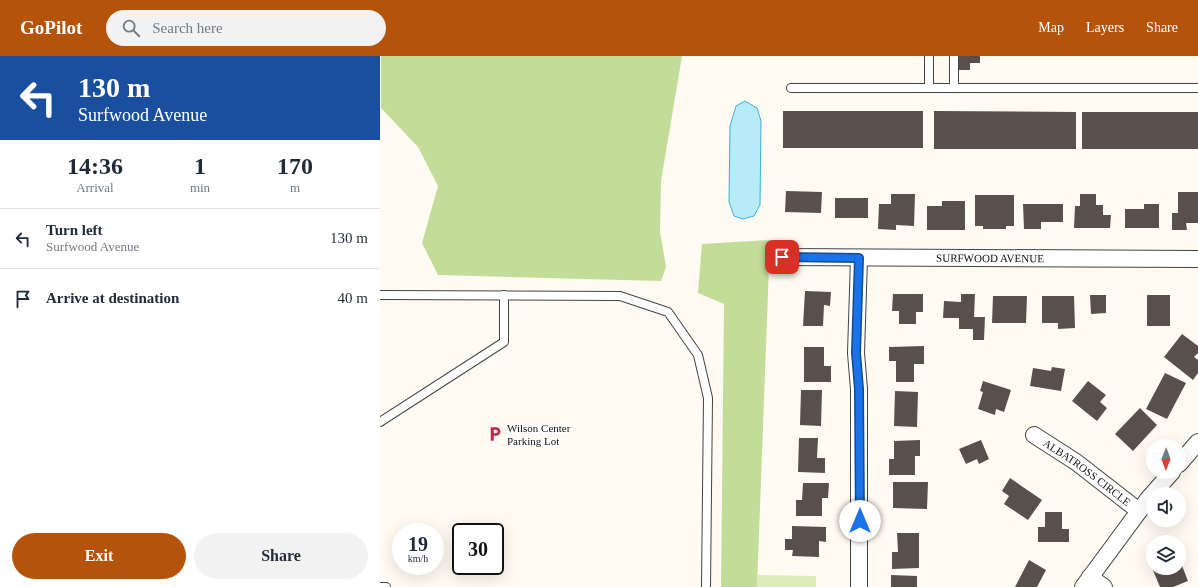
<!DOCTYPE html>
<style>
:root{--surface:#fff;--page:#f2f2f3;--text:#1f2937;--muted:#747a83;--line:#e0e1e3;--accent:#b45309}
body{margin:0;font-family:"Times New Roman",serif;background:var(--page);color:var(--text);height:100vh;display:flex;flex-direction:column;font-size:15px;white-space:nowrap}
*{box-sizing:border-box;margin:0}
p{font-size:13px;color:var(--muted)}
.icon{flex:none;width:22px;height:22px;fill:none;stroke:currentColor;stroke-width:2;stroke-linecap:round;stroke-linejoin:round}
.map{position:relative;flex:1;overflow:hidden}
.details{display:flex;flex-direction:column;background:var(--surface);width:380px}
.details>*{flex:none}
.hud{background:#1a4fa0;color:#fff;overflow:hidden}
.needle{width:26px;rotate:181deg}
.controls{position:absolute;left:766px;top:383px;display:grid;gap:8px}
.controls a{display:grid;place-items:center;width:40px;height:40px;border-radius:50%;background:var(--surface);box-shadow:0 4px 16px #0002;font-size:20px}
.speed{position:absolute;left:12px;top:467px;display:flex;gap:8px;font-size:20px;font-weight:700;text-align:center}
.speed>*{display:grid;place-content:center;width:52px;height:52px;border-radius:50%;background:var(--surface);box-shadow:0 4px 16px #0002;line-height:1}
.speed small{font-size:10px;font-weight:400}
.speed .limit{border:2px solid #111;border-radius:6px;background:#fff;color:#111}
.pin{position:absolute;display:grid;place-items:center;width:34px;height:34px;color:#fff;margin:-17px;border-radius:8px;box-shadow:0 2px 6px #0006}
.me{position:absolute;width:44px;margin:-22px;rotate:0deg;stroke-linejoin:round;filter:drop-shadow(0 0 3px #0008)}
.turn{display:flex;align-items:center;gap:14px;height:84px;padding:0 12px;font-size:18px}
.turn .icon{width:52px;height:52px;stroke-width:2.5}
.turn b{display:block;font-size:28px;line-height:34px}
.eta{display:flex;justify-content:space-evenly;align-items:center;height:68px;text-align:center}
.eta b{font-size:24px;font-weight:700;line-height:28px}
.action{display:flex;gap:8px;margin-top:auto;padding:8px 12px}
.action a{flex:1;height:46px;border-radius:24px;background:var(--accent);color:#fff;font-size:16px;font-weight:700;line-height:46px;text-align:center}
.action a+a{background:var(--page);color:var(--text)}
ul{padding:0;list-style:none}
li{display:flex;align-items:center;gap:12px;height:60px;padding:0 12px;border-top:1px solid var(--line)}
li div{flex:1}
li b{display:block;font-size:15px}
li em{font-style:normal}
header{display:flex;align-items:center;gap:24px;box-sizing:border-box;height:56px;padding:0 20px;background:var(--accent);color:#fff}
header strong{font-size:19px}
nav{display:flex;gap:22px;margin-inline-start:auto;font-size:14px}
.search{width:280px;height:36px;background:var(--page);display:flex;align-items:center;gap:10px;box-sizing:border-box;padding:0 14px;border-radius:22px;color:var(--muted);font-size:15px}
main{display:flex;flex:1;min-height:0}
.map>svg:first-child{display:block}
.green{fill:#ddebbb}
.forest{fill:#c4dc9a}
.water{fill:#b7ebf8;stroke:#3cb0d0}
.building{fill:#594f4c}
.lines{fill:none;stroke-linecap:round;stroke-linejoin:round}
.lane-casing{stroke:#434343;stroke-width:10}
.street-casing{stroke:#434343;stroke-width:18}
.lane{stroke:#fff;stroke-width:8}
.street{stroke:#fff;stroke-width:16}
.route-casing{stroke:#114b97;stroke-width:10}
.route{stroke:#1a73e8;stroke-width:7}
.labels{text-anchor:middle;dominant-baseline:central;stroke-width:4;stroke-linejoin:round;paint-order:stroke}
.street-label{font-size:11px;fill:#101010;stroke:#fff}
.poi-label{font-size:11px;fill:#101010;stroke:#fff;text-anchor:start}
</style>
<header>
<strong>GoPilot</strong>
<div class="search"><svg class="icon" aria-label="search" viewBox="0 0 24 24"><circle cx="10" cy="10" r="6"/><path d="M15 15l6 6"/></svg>Search here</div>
<nav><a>Map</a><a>Layers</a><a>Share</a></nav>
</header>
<main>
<section class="details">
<div class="hud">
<div class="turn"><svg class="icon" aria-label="left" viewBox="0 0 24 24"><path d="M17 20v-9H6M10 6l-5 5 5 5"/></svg><div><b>130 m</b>Surfwood Avenue</div></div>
</div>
<div class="eta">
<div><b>14:36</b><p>Arrival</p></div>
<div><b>1</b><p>min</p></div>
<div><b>170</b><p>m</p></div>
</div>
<ul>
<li><svg class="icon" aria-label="left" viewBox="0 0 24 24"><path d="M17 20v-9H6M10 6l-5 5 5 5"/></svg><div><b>Turn left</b><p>Surfwood Avenue</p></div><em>130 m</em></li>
<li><svg class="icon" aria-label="arrive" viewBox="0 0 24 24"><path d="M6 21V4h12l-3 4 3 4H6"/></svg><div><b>Arrive at destination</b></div><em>40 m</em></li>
</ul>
<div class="action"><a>Exit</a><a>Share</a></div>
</section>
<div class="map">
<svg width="818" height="531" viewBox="0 0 818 531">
<rect width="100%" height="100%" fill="#fffbf3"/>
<polygon class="green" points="378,519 436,520 436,531 377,531"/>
<g class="forest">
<polygon points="1,0 302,0 281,125 280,176 286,211 281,225 58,219 42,187 58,130 38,91 1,52"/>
<polygon points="390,184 377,531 341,531 344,248 318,237 322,188"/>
</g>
<polygon class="water" points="365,45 377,52 381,65 380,149 374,160 363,163 354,160 349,146 350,70 356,50"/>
<g class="building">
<polygon points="579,0 600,0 600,7 590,7 590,14 578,14"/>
<rect x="403" y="55" width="140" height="37"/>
<polygon points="554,55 696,56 696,93 554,93"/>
<rect x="702" y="56" width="116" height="37"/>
<polygon points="406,135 442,136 441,157 405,156"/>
<polygon points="798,136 818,136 818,167 806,167 807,174 792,174 792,157 798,157"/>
<polygon points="511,138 535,138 534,170 516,169 516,174 498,173 499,148 511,148"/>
<polygon points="700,138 716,138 716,149 723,149 723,159 731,159 730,172 694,172 695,150 700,150"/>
<polygon points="595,139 634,139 634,170 626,170 626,173 603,173 603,170 595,170"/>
<rect x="455" y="142" width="33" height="20"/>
<polygon points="562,145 585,145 585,174 547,174 547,150 562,150"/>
<polygon points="643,148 683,148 683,166 661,166 661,173 644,173"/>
<polygon points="764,148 779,148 779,172 745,172 745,153 764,153"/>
<polygon points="425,235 451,236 450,250 444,249 443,270 423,270"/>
<polygon points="513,238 543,238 543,256 536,256 536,268 519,268 519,255 512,255"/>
<polygon points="581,238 595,238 594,261 605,261 604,284 593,284 593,273 579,273 579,262 563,262 564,245 581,246"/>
<polygon points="710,239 726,239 726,257 711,258"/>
<rect x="767" y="239" width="23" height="31"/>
<polygon points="613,240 647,240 646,267 612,267"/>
<polygon points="662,240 694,240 695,272 678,273 678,267 662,267"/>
<polygon points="802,278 818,290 818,297 814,301 818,304 818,317 813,324 784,301"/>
<polygon points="544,290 544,308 534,308 534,326 516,326 516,305 509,305 509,291"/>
<polygon points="424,291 444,291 444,310 451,310 451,326 424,326"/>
<polygon points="672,311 685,313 681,335 650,330 653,312 671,315"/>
<polygon points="785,317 806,327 787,363 766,353"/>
<polygon points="603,325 631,334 624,356 616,353 615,359 598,353 603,336 600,335"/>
<polygon points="708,325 726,339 720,346 727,352 717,365 692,345"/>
<polygon points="421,334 442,334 441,370 420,369"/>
<polygon points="515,335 538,336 537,371 514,370"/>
<polygon points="760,352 777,369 753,395 735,378"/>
<polygon points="419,382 438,382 437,402 445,402 445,417 418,416"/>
<polygon points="540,384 540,400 535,400 535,419 509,419 509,403 514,403 514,385"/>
<polygon points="601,384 609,403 599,408 597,403 586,408 579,393"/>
<polygon points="630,422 662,444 648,464 624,448 629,440 622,435"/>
<polygon points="513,426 548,426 547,453 513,452"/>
<polygon points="423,427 449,427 448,442 442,442 442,460 416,460 416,444 422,444"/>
<polygon points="665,456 682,456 682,473 689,473 689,486 658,486 658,471 665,471"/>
<polygon points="412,470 446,471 446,486 439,485 439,501 412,500 413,494 405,494 405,483 412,483"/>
<polygon points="517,477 539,477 539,512 512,513 512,496 518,496"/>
<polygon points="799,502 808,525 793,531 780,531 770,507 773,506 773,512 799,512"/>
<polygon points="649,504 666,514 657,531 635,531"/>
<polygon points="511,519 537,520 537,531 511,531"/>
</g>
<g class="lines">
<defs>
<g id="lane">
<polyline points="574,0 574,32"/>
<polyline points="411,32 818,32"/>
<polyline points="549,32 549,0"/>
<polyline points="0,239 240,240 288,256 318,299 328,342 326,531"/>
<polyline points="0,366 124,286 124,239"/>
<polyline points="0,531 6,531"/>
</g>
<g id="street">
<path id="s1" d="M402 201 818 203"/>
<polyline points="479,202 476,297 479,333 479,530"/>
<path id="s2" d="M654 379 696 406 759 455"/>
<polyline points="799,408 818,386"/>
<polyline points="710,521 724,531"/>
<polyline points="703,531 768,443 792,416"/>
</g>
</defs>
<use href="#lane" class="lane-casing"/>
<use href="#street" class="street-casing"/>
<use href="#lane" class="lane"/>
<use href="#street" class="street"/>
</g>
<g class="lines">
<defs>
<polyline id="route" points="402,201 479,202 476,297 479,333 480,465"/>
</defs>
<use href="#route" class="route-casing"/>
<use href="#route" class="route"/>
</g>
<defs>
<symbol id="parking-bare" viewBox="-9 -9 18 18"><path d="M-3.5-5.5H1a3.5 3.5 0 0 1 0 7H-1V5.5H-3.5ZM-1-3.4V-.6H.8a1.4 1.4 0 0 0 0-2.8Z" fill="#c52449" stroke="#fff" stroke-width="2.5" paint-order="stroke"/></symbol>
</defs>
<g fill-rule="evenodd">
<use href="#parking-bare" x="104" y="367" width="22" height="22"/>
</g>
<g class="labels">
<g class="street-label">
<text stroke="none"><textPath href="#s1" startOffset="208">SURFWOOD AVENUE</textPath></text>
<text stroke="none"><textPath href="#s2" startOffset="65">ALBATROSS CIRCLE</textPath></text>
</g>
<g class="poi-label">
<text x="127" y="372">Wilson Center<tspan x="127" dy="13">Parking Lot</tspan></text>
</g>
</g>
</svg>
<div class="controls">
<a><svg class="needle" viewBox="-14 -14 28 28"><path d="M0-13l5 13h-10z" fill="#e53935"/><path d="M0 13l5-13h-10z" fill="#747a83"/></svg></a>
<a><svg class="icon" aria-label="sound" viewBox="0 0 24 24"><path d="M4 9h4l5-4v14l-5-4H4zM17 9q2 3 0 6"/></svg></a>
<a><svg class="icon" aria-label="layers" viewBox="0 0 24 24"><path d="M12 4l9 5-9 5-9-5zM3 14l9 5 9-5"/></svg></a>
</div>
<div class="speed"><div>19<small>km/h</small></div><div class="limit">30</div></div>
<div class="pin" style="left:402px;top:201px;background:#d93025"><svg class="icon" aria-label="arrive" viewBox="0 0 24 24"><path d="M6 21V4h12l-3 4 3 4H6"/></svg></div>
<svg class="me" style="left:480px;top:465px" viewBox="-20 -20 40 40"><circle r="19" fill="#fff"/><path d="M0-13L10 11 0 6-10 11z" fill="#1a73e8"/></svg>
</div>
</main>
